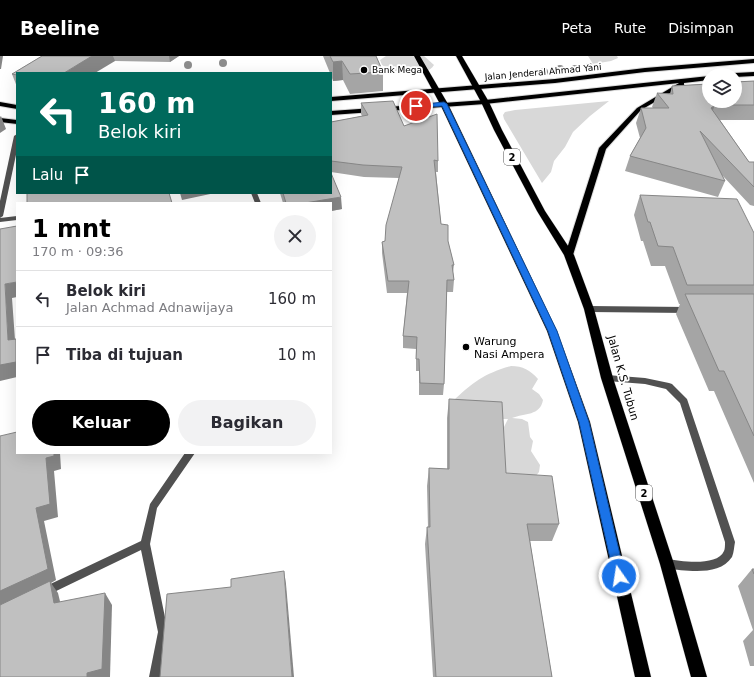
<!DOCTYPE html>
<html lang="id">
<meta charset="utf-8">
<style>
:root{--surface:#fff;--page:#f2f2f3;--text:#2b2b33;--muted:#7c7c81;--line:#e1e1e2;--accent:#000}
body{margin:0;font-family:"DejaVu Sans",sans-serif;background:var(--page);color:var(--text);height:100vh;display:flex;flex-direction:column;font-size:15px;white-space:nowrap}
*{box-sizing:border-box;margin:0}
p{font-size:13px;color:var(--muted)}
.icon{flex:none;width:22px;height:22px;fill:none;stroke:currentColor;stroke-width:2;stroke-linecap:round;stroke-linejoin:round}
.map{position:relative;flex:1;overflow:hidden}
.side{position:absolute;left:16px;top:146px;width:316px;height:252px;display:flex;flex-direction:column;background:var(--surface);border-radius:0px;box-shadow:0 4px 16px #0002}
.side>*{flex:none}
.guide{position:absolute;left:16px;top:16px;width:316px;height:122px;border-radius:0px;box-shadow:0 4px 16px #0002;background:#00695c;color:#fff;overflow:hidden}
.tools{position:absolute;left:702px;top:12px;display:grid;gap:8px}
.tools a{display:grid;place-items:center;width:40px;height:40px;border-radius:50%;background:var(--surface);box-shadow:0 4px 16px #0002;font-size:20px}
.pin{position:absolute;display:grid;place-items:center;width:34px;height:34px;color:#fff;margin:-17px;border:2px solid #fff;border-radius:50%;box-shadow:0 1px 4px #0007}
.me{position:absolute;width:44px;margin:-22px;rotate:347deg;stroke-linejoin:round;filter:drop-shadow(0 0 3px #0008)}
.turn{display:flex;align-items:center;gap:14px;height:84px;padding:0 16px;font-size:18px}
.turn .icon{width:52px;height:52px;stroke-width:2.5}
.turn b{display:block;font-size:28px;line-height:34px}
.then{display:flex;align-items:center;height:38px;padding:0 16px;background:#0003;gap:8px;font-size:15px}
.round{display:grid;place-items:center;flex:none;width:42px;height:42px;border-radius:21px;background:var(--page)}
.overview{display:flex;align-items:center;justify-content:space-between;height:68px;padding:0 16px}
h1{font-size:24px;font-weight:700;line-height:30px;color:var(--accent)}
.cta{display:flex;gap:8px;margin-top:auto;padding:8px 16px}
.cta a{flex:1;height:46px;border-radius:24px;background:var(--accent);color:#fff;font-size:16px;font-weight:700;line-height:46px;text-align:center}
.cta a+a{background:var(--page);color:var(--text)}
ul{padding:0;list-style:none}
li{display:flex;align-items:center;gap:12px;height:56px;padding:0 16px;border-top:1px solid var(--line)}
li div{flex:1}
li b{display:block;font-size:15px}
li em{font-style:normal}
header{display:flex;align-items:center;gap:24px;box-sizing:border-box;height:56px;padding:0 20px;background:var(--accent);color:#fff}
header strong{font-size:19px}
nav{display:flex;gap:22px;margin-inline-start:auto;font-size:14px}
.map>svg:first-child{display:block}
.green{fill:#d8d8d8}
.lines{fill:none;stroke-linecap:round;stroke-linejoin:round}
.primary-casing{stroke:#dbdbdb;stroke-width:2}
.trunk-casing{stroke:#dbdbdb;stroke-width:1}
.service{fill:#515151;fill-rule:evenodd}
.minor{fill:#515151;fill-rule:evenodd}
.primary{fill:#000;fill-rule:evenodd}
.trunk{fill:#000;fill-rule:evenodd}
.tree{fill:#8d8d8d}
.wall{fill:#a5a5a5}
.shaded-wall{fill:#868686}
.building{fill:#c0c0c0;stroke:#868686}
.route{fill:#1a73e8;stroke:#114b97}
.poi-dot{fill:#000;stroke:#fff;stroke-width:1.5}
.labels{text-anchor:middle;dominant-baseline:central;stroke-width:3.5;stroke-linejoin:round;paint-order:stroke}
.far-poi-label{font-size:9px;fill:#000;stroke:#fff;text-anchor:start}
.far-street-label{font-size:9px;fill:#000;stroke:#fff}
.shield{fill:#fff;stroke:#4c4c4c;stroke-width:1}
.shield-label{font-size:10px;font-weight:bold;fill:#000}
.poi-label{font-size:11px;fill:#000;stroke:#fff;text-anchor:start}
.street-label{font-size:11px;fill:#000;stroke:#fff}
</style>
<header>
<strong>Beeline</strong>
<nav><a>Peta</a><a>Rute</a><a>Disimpan</a></nav>
</header>
<div class="map">
<svg width="754" height="621" viewBox="0 0 754 621">
<rect width="100%" height="100%" fill="#fff"/>
<g class="green">
<path d="M386 0H424L434 9C425 24 394 17 382 9L380 4Z"/>
<polygon points="588,0 617,0 618,2 611,5 593,8"/>
<polygon points="609,45 590,60 573,76 565,91 554,105 551,116 542,127 504,63 503,59 505,56 515,54"/>
<path d="M511 310C523 310 530 314 538 323L532 333 539 338 543 344C540 360 525 357 512 362L522 363 528 366 530 381 533 385 531 395 540 409 539 416 535 421 450 409 497 378 504 371 508 363H502L453 345C472 327 485 317 511 310Z"/>
</g>
<g class="lines">
<defs>
<g id="primary">
<polygon points="754,3 754,7 645,16 555,27 331,45 331,41 555,23 645,12"/>
<polygon points="754,16 754,20 735,21 735,19 732,19 735,17"/>
<polygon points="709,20 709,24 684,27 684,29 641,54 606,93 573,199 569,202 565,199 599,92 637,52 679,27 485,48 331,59 331,55 485,44"/>
<polygon points="0,46 17,49 17,53 0,50"/>
<polygon points="0,62 17,64 17,68 0,66"/>
</g>
<g id="trunk">
<polygon points="414,0 420,0 448,48 557,275 590,366 651,621 635,621 578,366 547,275 440,48"/>
<polygon points="456,0 462,0 489,46 502,74 545,155 574,199 594,253 613,322 674,508 707,621 691,621 660,508 601,322 584,253 564,199 537,155 494,74 481,46"/>
</g>
</defs>
<use href="#primary" class="primary-casing"/>
<use href="#trunk" class="trunk-casing"/>
<path class="service" d="M607 319 645 322 669 327 672 328 687 343 735 486C734 491 734 496 732 501 719 521 686 514 667 513L663 511 662 508 663 505 667 503C680 505 717 511 724 495 725 493 725 489 725 486L680 347 666 333 645 328 607 325 604 324 603 322 604 320Z"/>
<g class="minor">
<polygon points="17,78 17,94 3,160 0,162 0,145 14,80"/>
<polygon points="251,137 257,137 261,147 255,147"/>
<polygon points="17,160 17,164 0,166 0,162"/>
<polygon points="589,250 688,251 692,254 688,257 589,256 585,253"/>
<polygon points="185,397 195,397 157,452 150,488 168,576 161,621 149,621 158,576 141,494 50,538 46,540 42,538 41,535 42,532 141,485 150,448"/>
</g>
<use href="#primary" class="primary"/>
<use href="#trunk" class="trunk"/>
</g>
<g class="tree">
<circle cx="223" cy="7" r="4"/>
<circle cx="188" cy="9" r="4"/>
<circle cx="589" cy="11" r="4"/>
<circle cx="560" cy="13" r="4"/>
<circle cx="575" cy="13" r="4"/>
<circle cx="544" cy="16" r="4"/>
</g>
<g class="wall">
<polygon points="42,0 179,0 170,6 115,5 17,17 17,31 12,18"/>
<polygon points="323,0 376,0 383,16 383,35 350,38 343,24 333,25 331,19 331,17 330,17"/>
<polygon points="754,25 754,64 720,64 749,106 754,106 754,150 750,149 722,119 725,125 718,141 625,115 630,100 640,82 636,67 641,52 653,52 652,51 657,37 670,38 672,30"/>
<polygon points="361,47 404,70 438,105 438,116 436,116 441,168 448,185 454,209 453,216 454,224 453,236 447,236 444,328 443,339 419,339 419,315 416,315 416,293 403,292 403,280 407,237 387,237 382,197 382,186 385,185 399,122 364,121 331,116 331,66 362,60 361,58"/>
<polygon points="280,137 331,137 342,153 331,155 331,147 283,147"/>
<polygon points="640,139 754,177 754,427 714,335 709,335 676,258 680,248 679,248 665,210 651,210 643,185 641,185 634,159"/>
<polygon points="449,343 506,417 559,468 552,485 530,485 552,621 433,621 425,488 427,471 428,471 427,430 429,412 447,413 447,362"/>
<polygon points="752,513 754,513 754,610 750,610 743,585 753,574 738,530"/>
</g>
<g class="shaded-wall">
<polygon points="0,0 3,0 1,13 0,13"/>
<polygon points="92,0 113,0 115,5 95,17 64,17"/>
<polygon points="169,0 179,0 170,6"/>
<polygon points="342,5 343,24 333,25 333,6"/>
<polygon points="715,49 709,64 711,52"/>
<polygon points="1,60 6,73 0,77 0,61"/>
<polygon points="180,137 215,137 182,144"/>
<polygon points="341,141 342,153 331,155 331,147 305,147"/>
<polygon points="17,226 17,241 12,242 16,298 8,284 5,228"/>
<polygon points="16,283 17,284 17,321 0,325 0,309"/>
<polygon points="54,397 60,397 61,413 54,415 58,461 44,465 56,524 51,527 58,537 63,558 0,551 0,535 36,452 46,402"/>
<polygon points="284,515 286,528 294,621 292,621"/>
<polygon points="105,537 112,549 110,621 87,621 87,617"/>
</g>
<g class="building">
<polygon points="42,0 92,0 64,17 17,17 17,19 12,18"/>
<polygon points="330,0 376,0 383,16 350,18 342,5 333,6"/>
<polygon points="754,25 754,49 715,49 711,52 749,106 754,106 754,131 700,75 725,125 630,100 646,72 641,52 669,52 657,37 673,38 672,30 709,28 709,45 735,45 735,26"/>
<polygon points="393,45 404,70 437,58 438,105 434,104 441,168 448,169 448,185 454,209 452,209 454,224 447,224 444,328 420,327 419,303 416,303 417,281 403,280 409,225 388,225 382,186 385,185 386,169 402,111 363,109 331,105 331,66 368,59 361,47"/>
<polygon points="331,117 341,141 305,147 286,147 283,137 331,137"/>
<polygon points="27,137 169,137 172,147 27,147"/>
<polygon points="640,139 737,143 754,177 754,229 687,229 673,191 658,190 650,166 648,166"/>
<polygon points="17,170 17,226 5,228 8,284 16,283 16,306 0,309 0,173"/>
<polygon points="685,238 754,238 754,380 724,315 719,315"/>
<polygon points="449,343 502,346 506,417 552,420 559,468 527,468 552,621 436,621 427,471 430,471 429,412 449,413"/>
<polygon points="17,376 17,397 54,397 54,400 46,402 50,448 36,452 48,513 0,535 0,380"/>
<polygon points="752,513 754,513 754,518"/>
<polygon points="284,515 292,621 160,621 167,538 231,531 231,523"/>
<polygon points="50,525 54,547 105,537 102,613 87,617 87,621 0,621 0,549"/>
</g>
<polygon class="route" points="444,46 447,48 557,275 589,366 625,520 623,523 619,525 615,523 614,520 579,366 548,275 442,50 416,52 413,50 416,49"/>
<g class="poi-dot">
<circle cx="364" cy="14" r="4"/>
<circle cx="466" cy="291" r="4"/>
</g>
<g class="labels">
<g class="far-poi-label">
<text x="372" y="14">Bank Mega</text>
</g>
<g class="far-street-label">
<text transform="translate(543 16) rotate(-5)">Jalan Jenderal Ahmad Yani</text>
</g>
<g class="shield">
<rect x="504" y="93" width="16" height="16" rx="3"/>
<rect x="636" y="429" width="16" height="16" rx="3"/>
</g>
<g class="shield-label">
<text x="512" y="101">2</text>
<text x="644" y="437">2</text>
</g>
<g class="poi-label">
<text x="474" y="285">Warung<tspan x="474" dy="13">Nasi Ampera</tspan></text>
</g>
<g class="street-label">
<text transform="translate(623 322) rotate(74)">Jalan K.S. Tubun</text>
</g>
</g>
</svg>
<div class="tools">
<a><svg class="icon" aria-label="layers" viewBox="0 0 24 24"><path d="M12 4l9 5-9 5-9-5zM3 14l9 5 9-5"/></svg></a>
</div>
<div class="pin" style="left:416px;top:50px;background:#d93025"><svg class="icon" aria-label="arrive" viewBox="0 0 24 24"><path d="M6 21V4h12l-3 4 3 4H6"/></svg></div>
<svg class="me" style="left:619px;top:520px" viewBox="-20 -20 40 40"><circle r="17" fill="#1a73e8" stroke="#fff" stroke-width="3"/><path d="M0-11L8 9 0 5-8 9z" fill="#fff"/></svg>
<div class="guide">
<div class="turn"><svg class="icon" aria-label="left" viewBox="0 0 24 24"><path d="M17 20v-9H6M10 6l-5 5 5 5"/></svg><div><b>160 m</b>Belok kiri</div></div>
<div class="then">Lalu<svg class="icon" aria-label="arrive" viewBox="0 0 24 24"><path d="M6 21V4h12l-3 4 3 4H6"/></svg></div>
</div>
<section class="side">
<div class="overview"><div><h1>1 mnt</h1><p>170 m · 09:36</p></div><a class="round"><svg class="icon" aria-label="close" viewBox="0 0 24 24"><path d="M6 6l12 12M18 6L6 18"/></svg></a></div>
<ul>
<li><svg class="icon" aria-label="left" viewBox="0 0 24 24"><path d="M17 20v-9H6M10 6l-5 5 5 5"/></svg><div><b>Belok kiri</b><p>Jalan Achmad Adnawijaya</p></div><em>160 m</em></li>
<li><svg class="icon" aria-label="arrive" viewBox="0 0 24 24"><path d="M6 21V4h12l-3 4 3 4H6"/></svg><div><b>Tiba di tujuan</b></div><em>10 m</em></li>
</ul>
<div class="cta"><a>Keluar</a><a>Bagikan</a></div>
</section>
</div>
